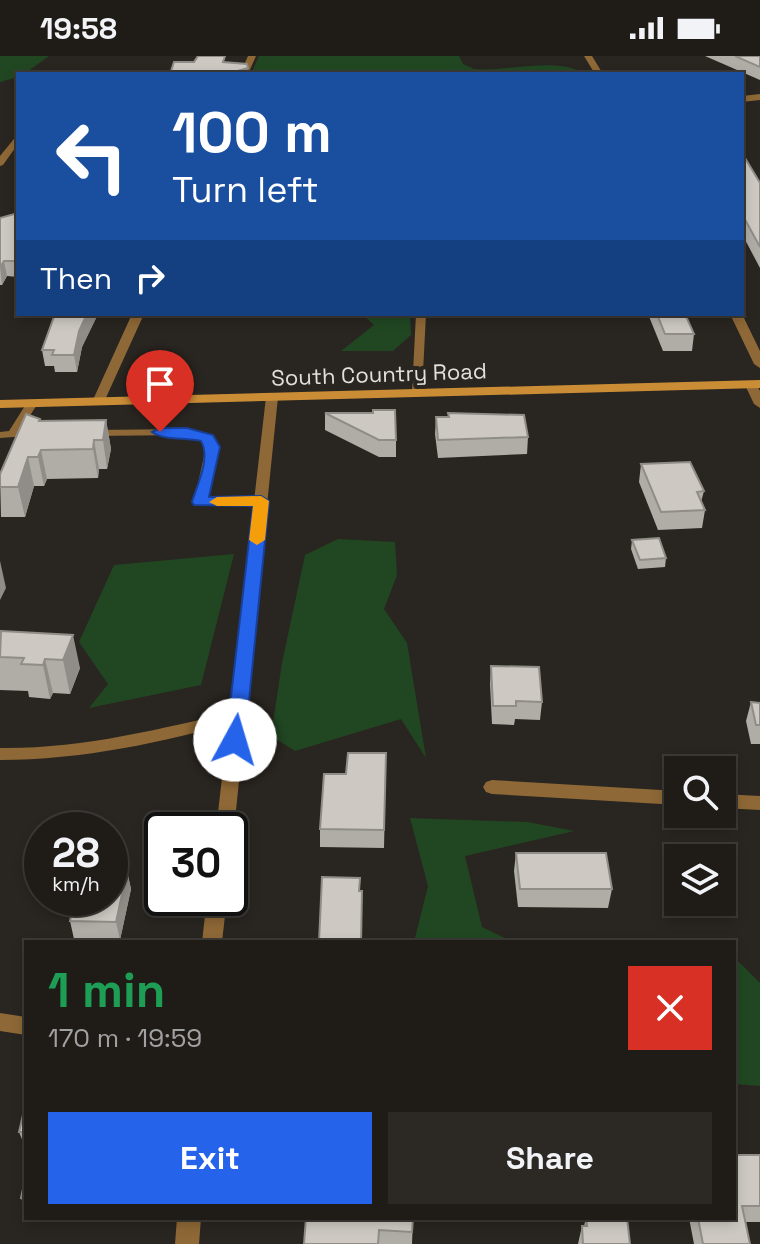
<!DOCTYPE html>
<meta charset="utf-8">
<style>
:root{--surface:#1f1c18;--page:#2c2925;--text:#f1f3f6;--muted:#a1a1a2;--line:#3c3a37;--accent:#2563eb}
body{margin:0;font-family:"Space Grotesk",sans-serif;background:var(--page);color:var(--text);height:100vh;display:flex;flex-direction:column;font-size:30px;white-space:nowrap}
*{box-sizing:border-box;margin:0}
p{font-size:26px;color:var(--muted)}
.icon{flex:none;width:44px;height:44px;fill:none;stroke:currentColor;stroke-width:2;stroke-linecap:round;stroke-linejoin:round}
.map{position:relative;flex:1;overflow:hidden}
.details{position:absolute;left:24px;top:884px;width:712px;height:280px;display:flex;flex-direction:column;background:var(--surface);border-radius:0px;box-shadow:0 4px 12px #0003,0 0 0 2px var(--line)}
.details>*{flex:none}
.hud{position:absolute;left:16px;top:16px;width:728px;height:244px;border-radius:0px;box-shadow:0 4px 12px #0003,0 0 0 2px var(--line);background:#1a4fa0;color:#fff;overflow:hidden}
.fabs{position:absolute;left:664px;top:700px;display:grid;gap:16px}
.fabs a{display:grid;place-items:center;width:72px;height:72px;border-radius:0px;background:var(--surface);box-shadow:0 4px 12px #0003,0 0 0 2px var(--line);font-size:40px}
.speed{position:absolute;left:24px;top:756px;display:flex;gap:16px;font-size:40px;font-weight:700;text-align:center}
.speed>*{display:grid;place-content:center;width:104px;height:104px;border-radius:50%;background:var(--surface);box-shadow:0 4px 12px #0003,0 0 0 2px var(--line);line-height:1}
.speed small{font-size:20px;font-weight:400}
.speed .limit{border:4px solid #111;border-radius:12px;background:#fff;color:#111}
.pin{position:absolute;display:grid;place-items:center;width:68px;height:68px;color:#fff;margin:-82px -34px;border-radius:50% 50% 50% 0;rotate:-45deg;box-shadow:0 0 8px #0007}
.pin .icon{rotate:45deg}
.me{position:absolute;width:88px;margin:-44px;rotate:6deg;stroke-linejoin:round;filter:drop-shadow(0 0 6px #0008)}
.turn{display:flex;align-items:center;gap:28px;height:168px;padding:0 24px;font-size:36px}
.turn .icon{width:104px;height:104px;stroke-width:2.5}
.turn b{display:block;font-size:56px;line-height:68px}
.then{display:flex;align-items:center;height:76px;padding:0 24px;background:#0003;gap:16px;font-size:30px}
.round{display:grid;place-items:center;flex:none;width:84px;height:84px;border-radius:0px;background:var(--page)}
.head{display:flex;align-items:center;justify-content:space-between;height:136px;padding:0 24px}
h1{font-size:48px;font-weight:800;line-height:60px;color:#1e9e55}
.button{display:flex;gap:16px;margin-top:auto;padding:16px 24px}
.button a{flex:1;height:92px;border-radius:0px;background:var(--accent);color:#fff;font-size:32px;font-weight:800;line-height:92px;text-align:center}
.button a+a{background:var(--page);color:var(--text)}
.status{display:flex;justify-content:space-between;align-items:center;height:56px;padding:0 40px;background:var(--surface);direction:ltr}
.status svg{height:22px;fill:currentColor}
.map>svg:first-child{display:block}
.green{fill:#214722}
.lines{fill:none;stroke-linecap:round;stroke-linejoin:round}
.lane{fill:#8e6836;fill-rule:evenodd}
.street{fill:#8e6836;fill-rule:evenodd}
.secondary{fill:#ca8d36;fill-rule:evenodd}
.wall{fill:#b0ada7}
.shaded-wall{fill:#908d88}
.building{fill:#cdc9c2;stroke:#908d88;stroke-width:2}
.route{fill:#2563eb;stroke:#184099;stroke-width:2}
.slow{fill:#f59e0b}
.labels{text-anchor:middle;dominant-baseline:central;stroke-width:8;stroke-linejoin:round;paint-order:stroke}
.far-street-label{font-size:22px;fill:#e2e0dc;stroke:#292520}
</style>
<div class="status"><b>19:58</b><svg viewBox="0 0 49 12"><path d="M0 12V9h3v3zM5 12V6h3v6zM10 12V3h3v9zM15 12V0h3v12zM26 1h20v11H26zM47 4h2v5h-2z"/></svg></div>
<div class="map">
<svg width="760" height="1188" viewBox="0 0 760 1188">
<rect width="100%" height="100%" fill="#292520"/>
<g class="green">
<polygon points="0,0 49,0 24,18 18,18 18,21 0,26"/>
<path d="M259 0H459L463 8 474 13C507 16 557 0 585 18H251Z"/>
<polygon points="362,258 410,258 411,279 393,295 341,295 374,269"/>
<polygon points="338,483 395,486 397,519 384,553 407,587 426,702 401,663 295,695 271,680 282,607 305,499"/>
<polygon points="234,498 201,629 89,652 108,628 79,586 114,509"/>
<polygon points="410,762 528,766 574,775 465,800 482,871 513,886 414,886 428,830"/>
<polygon points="734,901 760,927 760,1030 734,1028"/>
</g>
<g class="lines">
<g class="lane">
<polygon points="416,258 426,258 422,336 417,339 412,336"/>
<polygon points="32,344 38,347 21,374 40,375 40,379 0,382 0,376 9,375 28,345"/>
<polygon points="187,373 211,380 218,391 207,442 261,441 267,445 265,448 196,449 194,446 206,391 203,384 186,379 93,380 87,377 93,374"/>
<path d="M238 655 243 656 245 660 243 664C165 686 82 704 0 704V692C82 693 159 673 238 655Z"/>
</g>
<g class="street">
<polygon points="248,0 256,0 248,18 240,18"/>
<polygon points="584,0 592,0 603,18 595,18"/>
<polygon points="760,38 760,44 742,46 742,40"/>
<polygon points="18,78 18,88 3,109 0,110 0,100"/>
<polygon points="132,258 144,258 104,346 102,349 94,349 92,346"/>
<polygon points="730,258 742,258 760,295 760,312 754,308"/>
<polygon points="751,325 755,326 760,335 760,352 754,348 745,329"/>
<polygon points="272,337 278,341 234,774 230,779 230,774 216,774 266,341"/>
<polygon points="492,724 678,735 678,749 492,738 486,736 483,731 486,726"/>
<polygon points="722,738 760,740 760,754 722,752"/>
<polygon points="207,842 227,842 222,886 202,886"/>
<polygon points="0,957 26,961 26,979 0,975"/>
<polygon points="177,1162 201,1162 199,1188 175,1188"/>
</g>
<polygon class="secondary" points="760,324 760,332 0,352 0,344"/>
</g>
<g class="wall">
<polygon points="705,0 760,0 760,24"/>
<polygon points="742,102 760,127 760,212 742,178"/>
<polygon points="18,157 18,221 7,220 2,229 0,229 0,162"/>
<polygon points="55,258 98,258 82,291 77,316 55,316 54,310 45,310 42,294"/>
<polygon points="648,258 685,258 694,278 692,295 663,295"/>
<polygon points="325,357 373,357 396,384 396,401 379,401 325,374"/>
<polygon points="436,361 528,381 527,398 438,402 435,378"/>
<polygon points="40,363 40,365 106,364 111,393 107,413 99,413 98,422 47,423 44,430 34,430 25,461 1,461 0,418"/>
<polygon points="641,408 704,435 701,446 705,454 702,472 658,474 639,426"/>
<polygon points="632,484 666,502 665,511 638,513 631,493"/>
<polygon points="0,576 80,612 70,638 53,637 50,643 29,641 28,635 0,634"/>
<polygon points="491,610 542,646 540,664 515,663 514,669 492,668 490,628"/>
<polygon points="751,646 760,647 760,688 751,688 746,665"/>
<polygon points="386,697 384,792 320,791 320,773 346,718"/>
<polygon points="110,796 113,810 112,815 127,815 131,833 120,884 74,883 70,865 72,856 60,856 56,842 110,842"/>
<polygon points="516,797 612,833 608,852 518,851 514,815"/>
<polygon points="26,1046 26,1093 19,1076"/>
<polygon points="760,1099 760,1166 746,1166 750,1188 694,1188 689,1162 734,1162"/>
<polygon points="26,1119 26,1154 21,1142"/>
<polygon points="413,1162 412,1188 304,1188"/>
<polygon points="586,1162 627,1162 630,1188 578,1188 582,1170 584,1170"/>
</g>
<g class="shaded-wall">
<polygon points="248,12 248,18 227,18"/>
<polygon points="4,205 7,220 2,229 0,211"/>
<polygon points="87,258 98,258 82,291 77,316 74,299 79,275"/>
<polygon points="106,364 111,393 107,413 103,384"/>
<polygon points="94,384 99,413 98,422 93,393"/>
<polygon points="41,394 47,423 44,430 38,401"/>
<polygon points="28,401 34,430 25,461 18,431"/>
<polygon points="0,505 6,532 0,544"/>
<polygon points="73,579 80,612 70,638 63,604"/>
<polygon points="45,603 53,637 50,643 43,609"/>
<polygon points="110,796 113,810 110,823"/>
<polygon points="127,815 131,833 120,884 116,866"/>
</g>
<g class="building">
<polygon points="198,0 225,0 223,6 247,8 248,12 227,18 170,18 174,6 194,6"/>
<polygon points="735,0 760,0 760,11"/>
<polygon points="742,102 745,102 760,127 760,191 742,158"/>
<polygon points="18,157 18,205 4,205 0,211 0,162"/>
<polygon points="55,258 87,258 79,275 74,299 52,299 54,294 42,294"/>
<polygon points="657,258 685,258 694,278 665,278"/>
<polygon points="373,354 395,354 396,384 379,384 325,357 373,357"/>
<polygon points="448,357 524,359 528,381 438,384 436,361 449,361"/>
<polygon points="26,358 40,363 39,365 106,364 103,384 94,384 93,393 41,394 38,401 28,401 18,431 0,431 0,418"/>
<polygon points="690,406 704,435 697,436 705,454 661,456 641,408"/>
<polygon points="659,482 666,502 640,504 632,484"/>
<polygon points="1,575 73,579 63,604 45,603 43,609 21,608 24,602 0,601"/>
<polygon points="491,610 539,611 542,646 516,645 516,650 493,650"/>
<polygon points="751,646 760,647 760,669 756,669"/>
<polygon points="348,697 386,697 384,774 320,773 324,718 346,718"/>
<polygon points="516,797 606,797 612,833 520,833"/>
<polygon points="110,815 127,815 116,866 70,865 75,842 110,842"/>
<polygon points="322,821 360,822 359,835 362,835 361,886 319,886"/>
<polygon points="26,1046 26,1076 19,1076"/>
<polygon points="734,1099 760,1099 760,1150 742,1150 750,1188 703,1188 698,1162 734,1162"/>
<polygon points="26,1119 26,1142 21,1142"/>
<polygon points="306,1162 413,1162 412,1176 379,1174 378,1188 304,1188"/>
<polygon points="586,1162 627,1162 630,1188 583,1188 582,1170 587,1170"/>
</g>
<path class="route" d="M187 372 213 379 220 391 209 441 261 440 269 445 245 684 235 691 226 684 253 450 194 449 192 446C197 429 211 402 201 385 186 381 164 385 152 376L160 372Z"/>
<polygon class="slow" points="261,440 269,445 265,484 257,489 249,484 253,450 217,450 209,446 217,441"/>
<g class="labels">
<g class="far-street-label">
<text transform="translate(379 318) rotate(-2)">South Country Road</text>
</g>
</g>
</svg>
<div class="fabs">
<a><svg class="icon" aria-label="search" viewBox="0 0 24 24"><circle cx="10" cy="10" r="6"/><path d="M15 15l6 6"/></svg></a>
<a><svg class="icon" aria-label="layers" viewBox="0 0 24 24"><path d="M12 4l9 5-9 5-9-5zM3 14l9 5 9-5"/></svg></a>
</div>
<div class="speed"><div>28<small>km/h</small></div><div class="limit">30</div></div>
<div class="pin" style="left:160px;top:376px;background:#d93025"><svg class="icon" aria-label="arrive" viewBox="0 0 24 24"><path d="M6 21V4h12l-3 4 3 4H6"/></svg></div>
<svg class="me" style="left:235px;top:684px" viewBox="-20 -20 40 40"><circle r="19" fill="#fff"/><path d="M0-13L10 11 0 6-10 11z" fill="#2563eb"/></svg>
<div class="hud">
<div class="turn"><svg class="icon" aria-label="left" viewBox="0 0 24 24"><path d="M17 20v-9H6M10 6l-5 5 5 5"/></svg><div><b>100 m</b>Turn left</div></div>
<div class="then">Then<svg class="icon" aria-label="right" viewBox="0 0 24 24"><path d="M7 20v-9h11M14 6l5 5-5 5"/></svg></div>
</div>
<section class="details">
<div class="head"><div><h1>1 min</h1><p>170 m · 19:59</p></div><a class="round" style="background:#d93025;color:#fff"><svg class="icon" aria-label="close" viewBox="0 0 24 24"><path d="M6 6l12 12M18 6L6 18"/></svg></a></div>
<div class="button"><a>Exit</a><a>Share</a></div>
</section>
</div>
